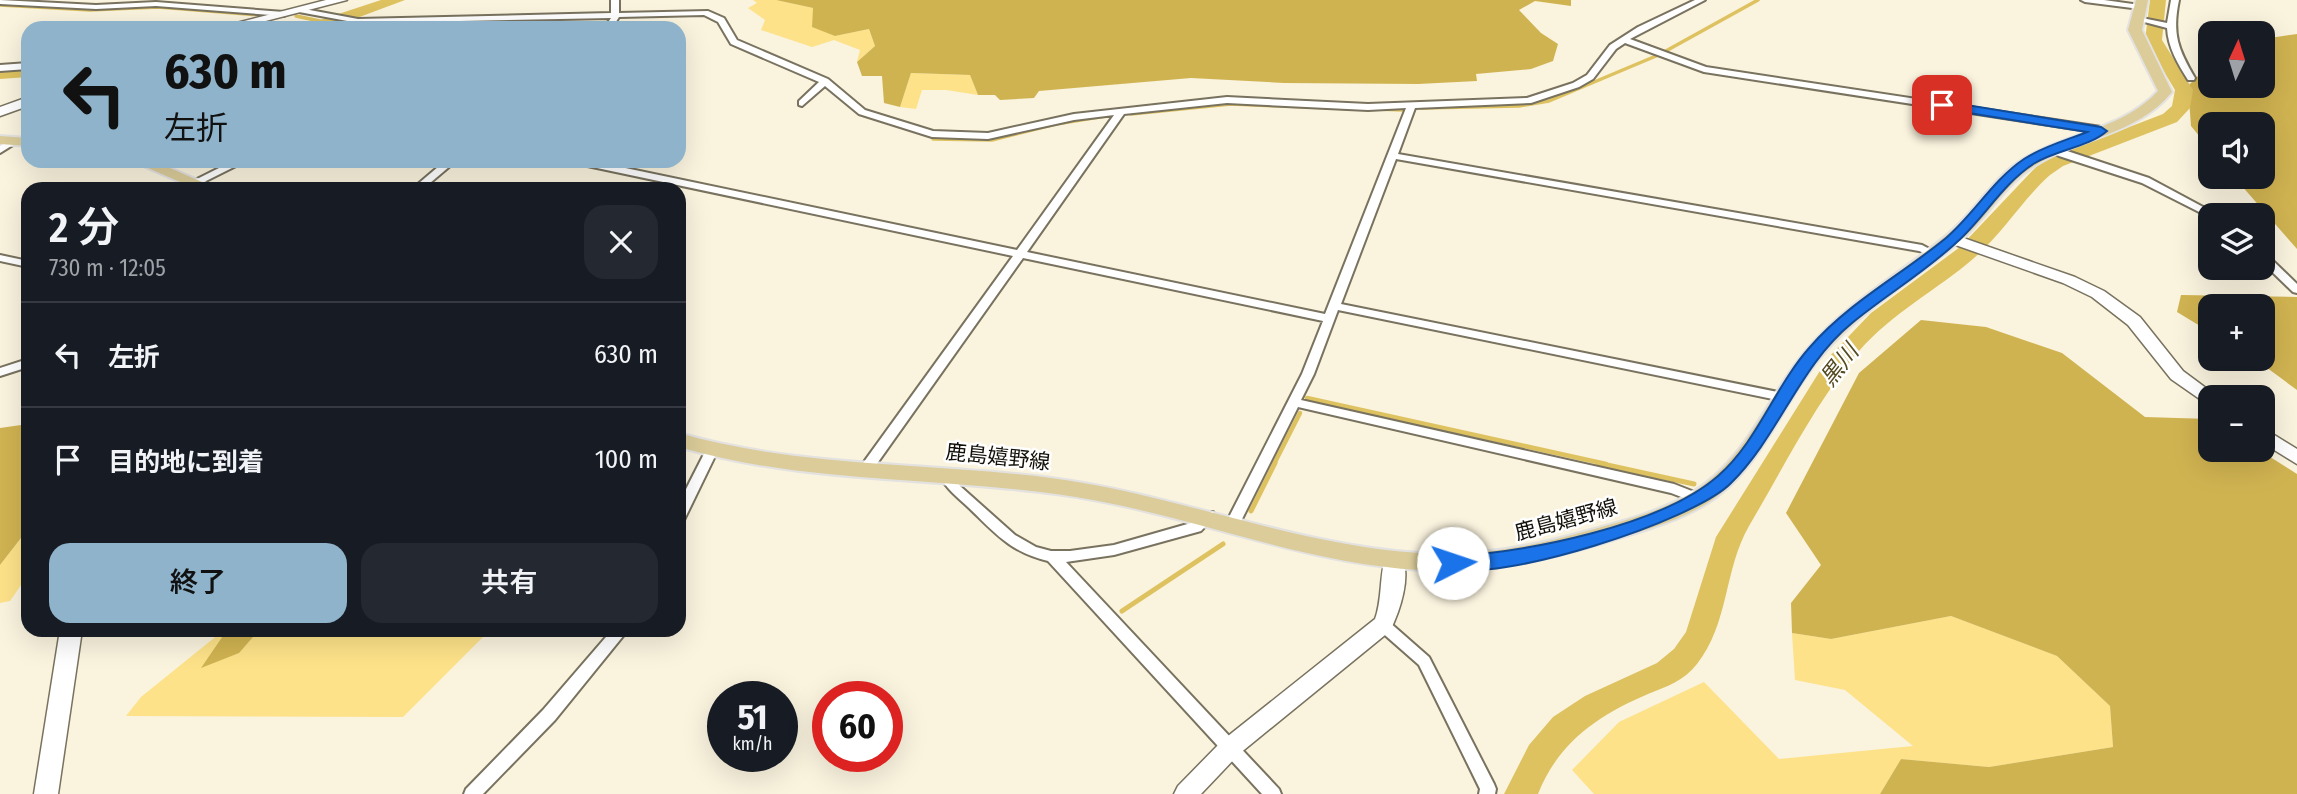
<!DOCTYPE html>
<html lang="ja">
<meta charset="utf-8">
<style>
:root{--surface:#171b24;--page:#242831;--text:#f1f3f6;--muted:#9ea1a6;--line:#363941;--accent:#8eb3cb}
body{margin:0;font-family:"Fira Sans Condensed","Noto Sans JP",sans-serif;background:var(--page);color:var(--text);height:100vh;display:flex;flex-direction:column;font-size:26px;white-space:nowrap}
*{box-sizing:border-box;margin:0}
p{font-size:23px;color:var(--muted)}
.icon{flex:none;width:38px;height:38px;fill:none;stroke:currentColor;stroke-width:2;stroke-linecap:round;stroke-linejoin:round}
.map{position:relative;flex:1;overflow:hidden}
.panel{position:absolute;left:21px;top:182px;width:665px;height:455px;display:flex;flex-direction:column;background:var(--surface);border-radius:21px;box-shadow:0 7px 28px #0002}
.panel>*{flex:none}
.hud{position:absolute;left:21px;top:21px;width:665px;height:147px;border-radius:21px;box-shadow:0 7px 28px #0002;background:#8eb3cb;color:#111;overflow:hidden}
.needle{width:46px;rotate:4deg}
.controls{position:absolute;left:2198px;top:21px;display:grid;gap:14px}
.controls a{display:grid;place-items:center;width:77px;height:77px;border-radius:14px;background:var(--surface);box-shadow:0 7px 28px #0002;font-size:35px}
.speed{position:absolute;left:707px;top:681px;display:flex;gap:14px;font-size:35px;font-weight:700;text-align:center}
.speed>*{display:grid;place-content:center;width:91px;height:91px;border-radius:50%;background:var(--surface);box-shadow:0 7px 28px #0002;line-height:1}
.speed small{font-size:18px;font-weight:400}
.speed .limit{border:10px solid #d22;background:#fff;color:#111}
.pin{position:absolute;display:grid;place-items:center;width:60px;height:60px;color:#fff;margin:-30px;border-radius:14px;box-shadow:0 4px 10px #0006}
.me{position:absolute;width:77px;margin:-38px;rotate:86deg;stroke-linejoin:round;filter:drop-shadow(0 0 5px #0008)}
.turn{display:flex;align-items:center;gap:24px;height:147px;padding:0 28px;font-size:32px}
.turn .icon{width:91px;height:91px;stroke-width:2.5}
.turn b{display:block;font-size:49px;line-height:60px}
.round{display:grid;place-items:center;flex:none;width:74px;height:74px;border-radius:21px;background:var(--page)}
.head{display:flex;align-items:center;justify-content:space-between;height:119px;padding:0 28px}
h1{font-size:42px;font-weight:600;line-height:52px}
.button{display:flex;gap:14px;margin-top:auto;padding:14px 28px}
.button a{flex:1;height:80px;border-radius:21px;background:var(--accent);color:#111;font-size:28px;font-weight:600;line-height:80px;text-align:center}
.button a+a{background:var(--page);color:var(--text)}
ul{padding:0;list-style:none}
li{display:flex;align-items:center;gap:21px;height:105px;padding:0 28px;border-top:2px solid var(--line)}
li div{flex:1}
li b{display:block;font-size:26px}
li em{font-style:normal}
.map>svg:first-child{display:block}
.green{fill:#fde289}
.forest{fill:#d0b351}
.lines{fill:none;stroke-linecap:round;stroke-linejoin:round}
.stream-far2{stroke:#dec260;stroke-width:3.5}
.stream-far1{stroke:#dec260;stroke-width:4.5}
.stream{stroke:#dec260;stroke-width:5}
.river{fill:#dec260;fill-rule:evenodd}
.street-casing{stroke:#78725f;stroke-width:4}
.secondary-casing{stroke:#78725f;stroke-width:3}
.primary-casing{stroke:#e3e2e1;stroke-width:4}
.street{fill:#fff;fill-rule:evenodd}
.secondary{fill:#fff;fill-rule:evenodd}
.primary{fill:#dbcc99;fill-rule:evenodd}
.route{fill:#1a73e8;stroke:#114b97;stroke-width:2}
.labels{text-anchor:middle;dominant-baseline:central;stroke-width:5;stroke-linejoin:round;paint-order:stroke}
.street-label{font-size:21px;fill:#121009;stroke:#fff}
.water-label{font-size:23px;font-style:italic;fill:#564a21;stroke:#fff}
</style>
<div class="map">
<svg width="2297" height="794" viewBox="0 0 2297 794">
<rect width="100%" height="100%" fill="#faf3de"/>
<g class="green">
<polygon points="753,0 776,0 813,8 835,36 869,29 875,46 857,62 860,50 834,40 812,47 761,30 765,20 748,8 757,3"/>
<polygon points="911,73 970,75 978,95 946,90 922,90 916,109 900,107"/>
<polygon points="28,529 28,575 10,601 0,603 0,565"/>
<polygon points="1951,616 2057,656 2110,706 2113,747 1989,767 1901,759 1880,794 1594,794 1572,770 1619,722 1704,682 1779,759 1913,746 1845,690 1795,680 1792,633 1831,639"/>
<polygon points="219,630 490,630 403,717 126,716 141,697 214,638"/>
</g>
<g class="forest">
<polygon points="776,0 1571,0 1571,6 1535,1 1519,10 1541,33 1558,44 1553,61 1531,69 1476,74 1477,81 1418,84 1284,83 1191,78 1039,91 1034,98 1000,100 995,95 978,95 970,75 911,73 900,107 884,103 882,76 862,76 857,62 875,46 869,29 835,36 812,27 813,8"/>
<polygon points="2297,34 2297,249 2234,177 2263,177 2263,124 2210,124 2210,149 2191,126 2188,86 2210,64 2210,86 2263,86 2263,39"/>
<polygon points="2181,295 2297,297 2297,390 2255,359 2263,359 2263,306 2210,306 2210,332 2177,312"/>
<polygon points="1921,320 1986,327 2062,353 2145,417 2210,419 2210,450 2259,450 2297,474 2297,794 1880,794 1901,759 1989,767 2113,747 2110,706 2057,656 1951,616 1831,639 1792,633 1791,603 1821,565 1786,513 1859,373"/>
<polygon points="28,424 28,529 0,565 0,428"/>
<polygon points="227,630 259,630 239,653 201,668"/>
</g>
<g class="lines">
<g class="stream-far2">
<polyline points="0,5 90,10 158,7 259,15"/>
<polyline points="296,16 329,23"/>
<polyline points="1664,52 1758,0"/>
<polyline points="1422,108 1519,106 1549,101 1656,56"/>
<polyline points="1376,109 1403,110"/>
<polyline points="1131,114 1231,104 1356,109"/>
<polyline points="933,139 992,140 1056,124 1112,115"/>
</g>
<g class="stream-far1">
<polyline points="1307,398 1606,464"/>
<polyline points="1274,464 1300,413"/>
</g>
<g class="stream">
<polyline points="1598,463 1694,484"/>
<polyline points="1251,511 1275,463"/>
<polyline points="1122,611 1223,544"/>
</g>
<g class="river">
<polygon points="381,0 405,0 330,28 306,28 308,24"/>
<path d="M2150 0H2166L2162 40 2193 90 2190 108 2177 122 2063 166 2050 175C2022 200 2003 233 1974 258 1937 290 1892 313 1859 351 1817 400 1782 470 1749 526 1724 569 1729 624 1697 664 1685 680 1666 687 1648 694 1598 715 1558 743 1538 794H1504L1529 745 1553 717 1585 696 1657 663 1674 649 1686 632 1716 537 1828 358 1871 313 1960 247 2036 167 2049 158 2163 114 2172 106 2175 90 2145 40Z"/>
<polygon points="28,67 28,77 0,79 0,69"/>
</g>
<defs>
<g id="street">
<polygon points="0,0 96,5 156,2 284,12 288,14 284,16 156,6 96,9 0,4"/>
<path d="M611 0H619V13L708 11 724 18 737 40 828 79 865 110 933 131 988 133 1074 114 1227 97 1368 104 1527 98 1573 83 1587 75 1610 45 1638 27 1695 0H1705L1630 39 1706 67 2101 127 2106 130 2101 133 1704 72 1625 43 1616 49 1593 79 1579 87 1531 103 1415 108 1398 154 1922 245 1937 253 1932 256 1919 251 1396 159 1341 304 1783 393 1789 397 1783 401 1338 310 1314 374 1301 400 1674 484 1702 495 1704 498 1702 501 1697 503 1671 493 1298 407 1238 527H1228L1226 523 1302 374 1323 321 1023 258 871 472H861L859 469 861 466 1013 256 578 164 573 161H592L1017 250 1114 115 1074 120 988 139 932 137 859 114 825 86 802 106 799 105V101L819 82 731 44 718 22 704 15 619 17 612 28H604L611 18 358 23 299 12 295 10 299 8 358 19 611 13ZM1227 103 1368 110 1406 108 1325 314 1027 252 1124 114Z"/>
<polygon points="2081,0 2104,0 2140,5 2144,7 2140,9 2085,2"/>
<path d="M2171 0H2179C2172 34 2178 49 2195 78L2194 80H2188C2178 64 2168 48 2167 28L2133 19 2137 17 2167 23Z"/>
<polygon points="28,63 28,69 0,71 0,65"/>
<polygon points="13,138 18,141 16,143 0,153 0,146"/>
<polygon points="2052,146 2149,178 2218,215 2210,215 2209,217 2142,183 2059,156 2049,151 2049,147"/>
<polygon points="233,161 246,161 200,184 192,184 191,182"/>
<polygon points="445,161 456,161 423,189 412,189"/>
<polygon points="2263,254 2267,255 2297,284 2297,293 2293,292 2263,263"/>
<polygon points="0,255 28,261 28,267 0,261"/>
<polygon points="28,359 28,367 0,376 0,368"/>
<polygon points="712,446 718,450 686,516 684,520 679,521 679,503 706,450"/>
<path d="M945 469 950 471 960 486 1015 535 1036 547 1051 551H1070L1114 545 1191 523 1203 512H1213L1215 516 1201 531 1114 555 1066 562 1279 789 1281 794H1262L1048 561C1010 552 995 533 968 507 956 496 946 488 938 474L940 471Z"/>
<polygon points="1383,619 1388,621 1429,657 1494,784 1496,789 1495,794 1479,794 1480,789 1419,665 1378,629 1376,625 1378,621"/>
<polygon points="612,630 628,630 555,720 483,794 464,794 466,789 543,710"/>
</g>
<g id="secondary">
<polygon points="326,0 347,0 238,28 217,28"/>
<polygon points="28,97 28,106 0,116 0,107"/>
<polygon points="1952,234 2075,277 2104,291 2140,317 2183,371 2218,397 2210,397 2210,404 2204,402 2171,379 2128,325 2092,297 2063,283 1947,242 1944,239 1947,236"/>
<polygon points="2263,428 2297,449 2297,464 2263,443"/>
<path d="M1394 552 1401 555C1412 575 1400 611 1390 631L1239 754 1201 794H1174L1178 786 1223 740 1375 619C1383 599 1379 569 1387 555Z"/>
<polygon points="60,630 82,630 58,794 34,794"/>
</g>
<g id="primary">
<path d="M2136 0H2148L2142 30 2172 92C2131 143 2058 137 2013 183 1995 201 1981 223 1962 239 1917 279 1864 307 1825 352 1782 400 1763 469 1706 504 1675 523 1638 532 1603 543 1544 561 1482 574 1420 570 1296 563 1179 510 1056 494 931 477 801 483 679 447V433C800 468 927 462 1051 478 1175 494 1294 545 1419 553 1474 557 1530 547 1583 532 1620 522 1660 512 1693 492 1749 458 1769 391 1812 344 1851 300 1903 272 1948 234 1970 216 1985 192 2005 173 2049 133 2116 136 2158 91L2128 30Z"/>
<polygon points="0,136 28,138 28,146 0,144"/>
<polygon points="132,161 154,161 218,189 196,189"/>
</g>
</defs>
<use href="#street" class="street-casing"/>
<use href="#secondary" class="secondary-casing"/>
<use href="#primary" class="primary-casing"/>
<use href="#street" class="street"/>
<use href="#secondary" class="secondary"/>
<use href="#primary" class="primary"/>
</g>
<path class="route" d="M1942 101 2101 127 2107 131C2089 147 2056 150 2035 163 2004 182 1984 218 1957 242 1925 272 1886 295 1852 323 1799 366 1779 436 1731 483 1694 521 1498 584 1447 568L1444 563 1447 558 1453 556C1527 552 1661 526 1718 476 1758 441 1775 386 1810 347 1848 303 1901 275 1946 238 1974 214 1993 180 2024 159 2042 147 2067 140 2087 132L1938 108 1937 105Z"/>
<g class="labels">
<g class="street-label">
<text transform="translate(998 457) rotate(6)">鹿島嬉野線</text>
<text transform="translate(1566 520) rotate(-15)">鹿島嬉野線</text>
</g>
<g class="water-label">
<text transform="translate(1839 365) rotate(-52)">黒川</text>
</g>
</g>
</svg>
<div class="controls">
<a><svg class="needle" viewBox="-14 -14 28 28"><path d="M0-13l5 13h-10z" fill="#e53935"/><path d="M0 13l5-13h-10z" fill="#9ea1a6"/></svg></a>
<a><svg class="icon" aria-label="sound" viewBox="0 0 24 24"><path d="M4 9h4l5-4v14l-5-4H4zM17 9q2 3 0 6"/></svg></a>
<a><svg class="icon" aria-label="layers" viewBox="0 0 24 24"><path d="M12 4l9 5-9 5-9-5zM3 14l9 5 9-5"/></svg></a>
<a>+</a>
<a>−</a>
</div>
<div class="speed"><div>51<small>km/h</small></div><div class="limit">60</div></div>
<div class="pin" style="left:1942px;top:105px;background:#d93025"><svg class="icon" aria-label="arrive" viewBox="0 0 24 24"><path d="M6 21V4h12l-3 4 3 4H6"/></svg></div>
<svg class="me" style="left:1453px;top:563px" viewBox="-20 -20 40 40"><circle r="19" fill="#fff"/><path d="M0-13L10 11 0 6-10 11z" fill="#1a73e8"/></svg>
<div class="hud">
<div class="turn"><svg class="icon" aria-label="left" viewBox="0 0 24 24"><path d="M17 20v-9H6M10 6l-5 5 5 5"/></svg><div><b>630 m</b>左折</div></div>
</div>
<section class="panel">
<div class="head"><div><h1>2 分</h1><p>730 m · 12:05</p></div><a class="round"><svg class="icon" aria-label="close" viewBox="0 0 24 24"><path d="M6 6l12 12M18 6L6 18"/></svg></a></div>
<ul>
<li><svg class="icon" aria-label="left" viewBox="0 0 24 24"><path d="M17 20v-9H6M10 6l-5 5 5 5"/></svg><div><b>左折</b></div><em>630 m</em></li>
<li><svg class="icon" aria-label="arrive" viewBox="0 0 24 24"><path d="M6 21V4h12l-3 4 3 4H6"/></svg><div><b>目的地に到着</b></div><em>100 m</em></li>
</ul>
<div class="button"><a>終了</a><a>共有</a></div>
</section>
</div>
